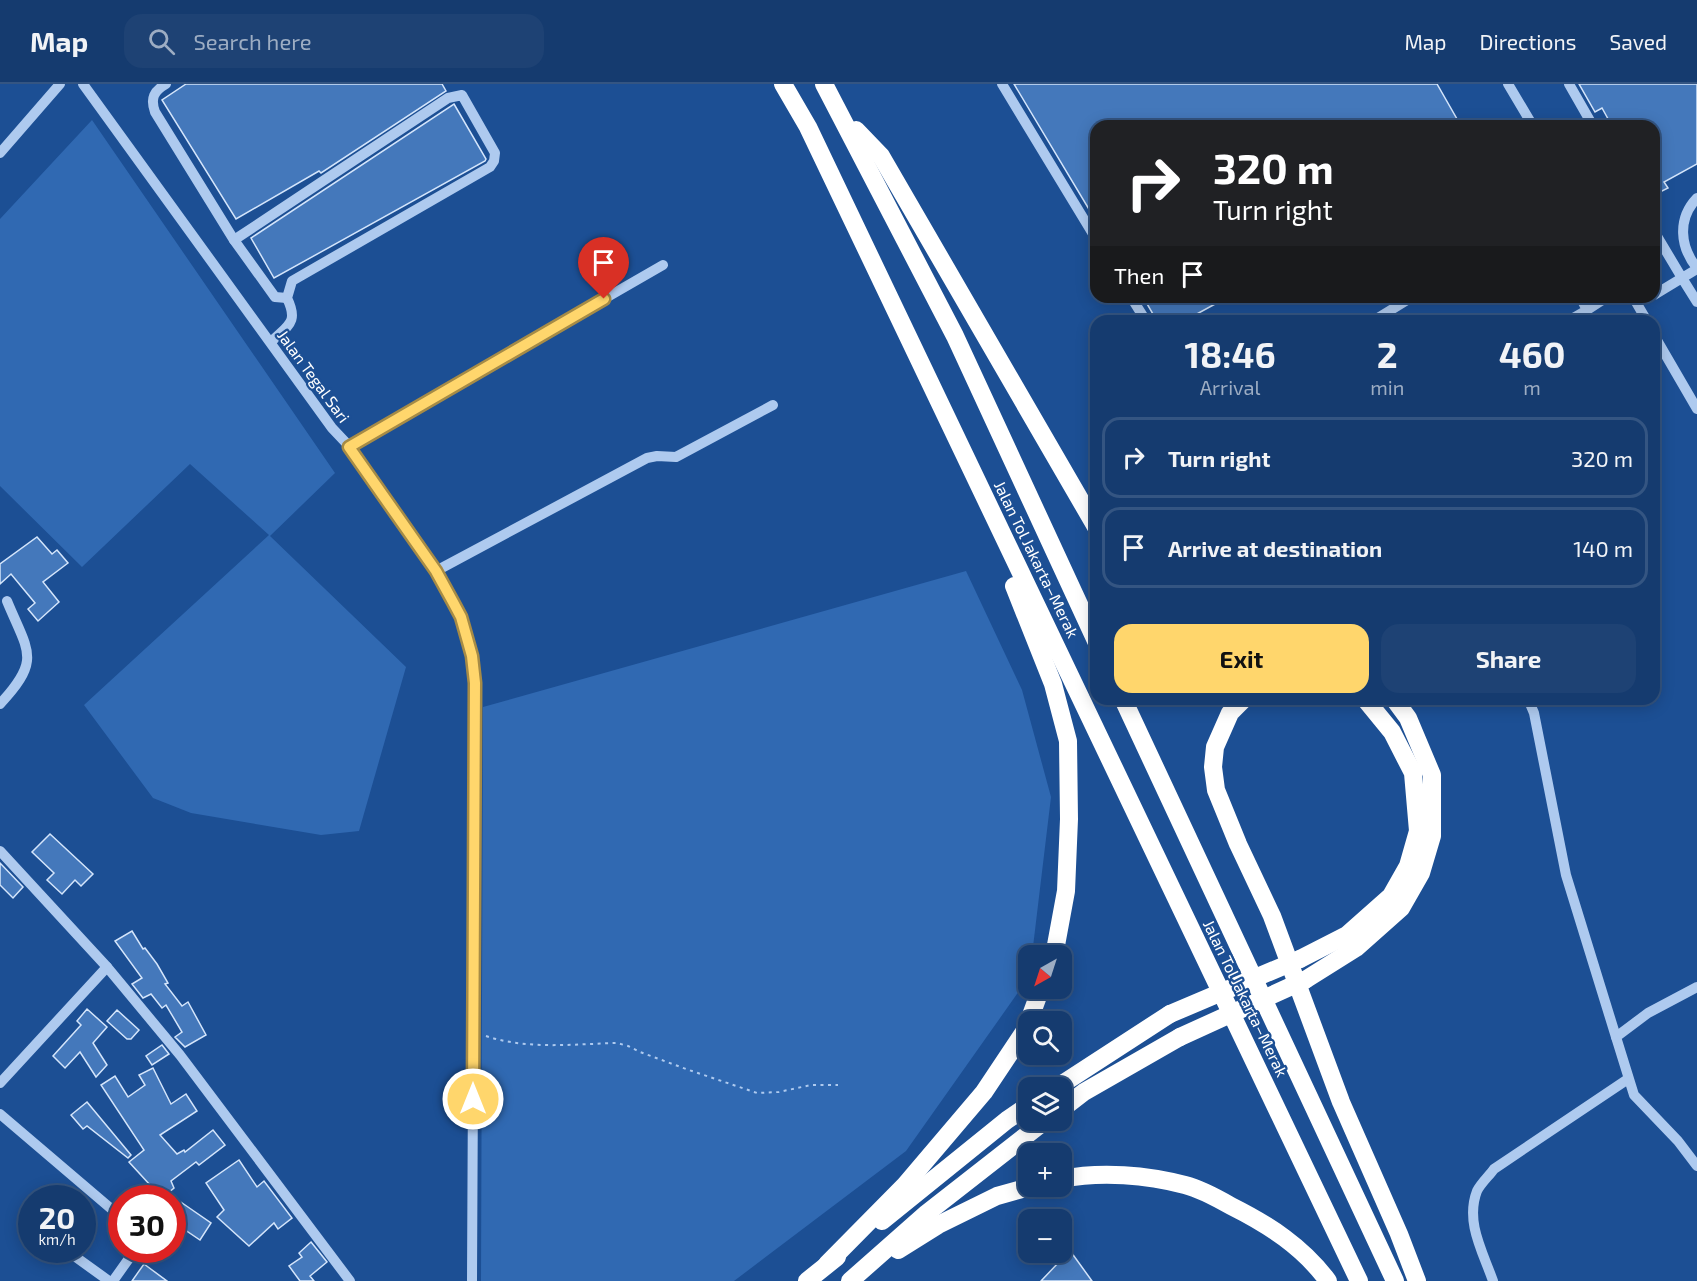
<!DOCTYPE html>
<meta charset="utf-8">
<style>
:root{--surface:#153b6f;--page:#1e4274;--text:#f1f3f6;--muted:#9dadc3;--line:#345582;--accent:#ffd66c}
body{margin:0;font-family:"Exo 2",sans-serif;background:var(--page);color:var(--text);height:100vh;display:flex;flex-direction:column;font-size:22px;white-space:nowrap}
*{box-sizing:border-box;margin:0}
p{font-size:20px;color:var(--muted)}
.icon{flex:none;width:33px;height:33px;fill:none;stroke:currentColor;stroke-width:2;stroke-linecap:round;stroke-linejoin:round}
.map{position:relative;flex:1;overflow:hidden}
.panel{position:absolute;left:1090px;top:231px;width:570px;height:390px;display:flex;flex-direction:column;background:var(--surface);border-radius:18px;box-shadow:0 3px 15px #0003,0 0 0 2px var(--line)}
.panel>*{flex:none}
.banner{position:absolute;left:1090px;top:36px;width:570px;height:183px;border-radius:18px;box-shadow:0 3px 15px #0003,0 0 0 2px var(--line);background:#202124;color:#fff;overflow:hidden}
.needle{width:39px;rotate:219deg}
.controls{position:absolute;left:1018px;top:861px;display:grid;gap:12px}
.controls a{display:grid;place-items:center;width:54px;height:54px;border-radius:12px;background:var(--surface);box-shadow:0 3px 15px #0003,0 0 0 2px var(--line);font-size:30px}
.speed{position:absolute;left:18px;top:1101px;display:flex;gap:12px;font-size:30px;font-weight:700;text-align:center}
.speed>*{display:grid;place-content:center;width:78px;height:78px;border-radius:50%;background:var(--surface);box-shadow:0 3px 15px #0003,0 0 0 2px var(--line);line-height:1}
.speed small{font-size:15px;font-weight:400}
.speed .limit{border:9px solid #d22;background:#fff;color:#111}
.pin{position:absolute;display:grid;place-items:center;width:51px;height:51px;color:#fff;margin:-62px -26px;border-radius:50% 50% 50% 0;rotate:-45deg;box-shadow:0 0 6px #0007}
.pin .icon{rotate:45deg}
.me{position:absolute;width:66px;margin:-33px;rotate:0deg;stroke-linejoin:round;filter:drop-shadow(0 0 4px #0008)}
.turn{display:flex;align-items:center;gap:21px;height:126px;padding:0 24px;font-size:27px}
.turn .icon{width:78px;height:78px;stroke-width:2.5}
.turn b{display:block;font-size:42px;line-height:51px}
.then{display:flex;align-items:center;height:57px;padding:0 24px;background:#0003;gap:12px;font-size:22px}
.eta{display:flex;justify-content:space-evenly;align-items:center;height:102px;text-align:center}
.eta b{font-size:36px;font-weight:700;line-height:42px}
.cta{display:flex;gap:12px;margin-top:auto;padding:12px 24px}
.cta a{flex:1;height:69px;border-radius:18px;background:var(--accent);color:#111;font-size:24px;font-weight:700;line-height:69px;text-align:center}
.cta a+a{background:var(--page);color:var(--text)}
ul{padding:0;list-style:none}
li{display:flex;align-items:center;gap:18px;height:81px;margin:0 12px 9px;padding:0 12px;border:3px solid var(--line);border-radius:18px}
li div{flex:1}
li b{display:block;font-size:22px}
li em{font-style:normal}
header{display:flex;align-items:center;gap:36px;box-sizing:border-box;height:84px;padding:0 30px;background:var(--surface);border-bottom:2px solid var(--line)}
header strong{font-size:28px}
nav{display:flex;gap:33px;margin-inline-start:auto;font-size:21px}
.search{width:420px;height:54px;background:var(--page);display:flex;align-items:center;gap:15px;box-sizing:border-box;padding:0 21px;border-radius:18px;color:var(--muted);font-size:22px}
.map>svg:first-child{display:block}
.green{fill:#3069b2}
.building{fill:#4478bb;stroke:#d4e5fb;stroke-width:1.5}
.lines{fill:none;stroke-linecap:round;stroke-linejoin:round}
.path{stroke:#aecaef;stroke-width:2;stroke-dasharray:3 4.5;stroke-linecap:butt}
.minor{stroke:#aecaef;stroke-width:10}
.highway{stroke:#fff;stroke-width:18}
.highway-bridge{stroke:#fff;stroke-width:18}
.route-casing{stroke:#a68b46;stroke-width:15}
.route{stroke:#ffd66c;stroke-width:10}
.labels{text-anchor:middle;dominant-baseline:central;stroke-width:4.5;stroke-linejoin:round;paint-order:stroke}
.street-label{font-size:16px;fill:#fff;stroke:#1c4f94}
</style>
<header>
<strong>Map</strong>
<div class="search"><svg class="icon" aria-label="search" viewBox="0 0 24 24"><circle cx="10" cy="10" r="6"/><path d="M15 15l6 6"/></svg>Search here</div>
<nav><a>Map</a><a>Directions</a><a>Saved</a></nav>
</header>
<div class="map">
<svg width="1697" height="1197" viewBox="0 0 1697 1197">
<rect width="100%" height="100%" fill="#1c4f94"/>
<g class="green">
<polygon points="92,36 335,389 270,452 406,583 359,747 321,751 191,729 153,714 84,621 269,451 190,380 82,483 0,402 0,135"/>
<polygon points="966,487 1022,606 1051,713 1032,871 1029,872 1029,893 906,1067 734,1197 481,1197 483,623"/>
</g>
<g class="building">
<polygon points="186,0 442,0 446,7 321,89 319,87 236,135 162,16"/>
<polygon points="1014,0 1437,0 1461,42 1096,42 1096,137"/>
<polygon points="1579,0 1697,0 1697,80 1664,98 1668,104 1654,111 1654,42 1612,42 1602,24 1595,28"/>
<polygon points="454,20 486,75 485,77 274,194 251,154"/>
<polygon points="1143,213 1228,213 1184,237 1157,237"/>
<polygon points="37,453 52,470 57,466 68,479 43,498 59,518 38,537 28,525 35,519 11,490 0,500 0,480"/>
<polygon points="50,750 93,790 81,802 75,796 62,810 47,796 54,789 32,768"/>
<polygon points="0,779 23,803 13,814 0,801"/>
<polygon points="132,847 143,865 145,864 157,880 168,899 165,900 182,922 188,918 206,951 185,963 175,953 182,948 166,921 162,924 151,910 143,914 132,900 142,894 115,857"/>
<polygon points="87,925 107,943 93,959 107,981 96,993 80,968 65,984 53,972 81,941 77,937"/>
<polygon points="117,926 139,946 131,955 127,955 107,937"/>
<polygon points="162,961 169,970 152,981 146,972"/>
<polygon points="153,984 171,1020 186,1010 197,1027 160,1051 177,1070 184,1066 185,1068 213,1046 225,1061 199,1081 196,1078 171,1097 174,1104 162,1114 129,1078 144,1066 101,1001 115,992 128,1013 145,1001 139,991"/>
<polygon points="87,1018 131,1071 128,1074 87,1042 83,1045 71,1031"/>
<polygon points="239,1076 257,1103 264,1097 292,1134 278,1145 274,1139 249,1162 217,1133 224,1126 206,1099"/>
<polygon points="172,1112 211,1139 200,1156 172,1137"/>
<polygon points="311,1158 327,1178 310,1192 314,1197 300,1197 289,1182 302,1173 299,1169"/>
<polygon points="1071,1168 1092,1197 1041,1197 1060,1177"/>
<polygon points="144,1180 167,1197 132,1197"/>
</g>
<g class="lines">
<path class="path" d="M486 952C528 966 573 960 617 959L628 962 640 968 686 985 757 1009 779 1008 811 1001H838"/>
<g class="minor">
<polyline points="83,0 332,344 349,362 436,487 453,518 461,533 472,572 475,599 472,1197"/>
<path d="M166 0C154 7 150 14 155 28L234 156 275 213 287 214"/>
<polyline points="1002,0 1096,155"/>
<polyline points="1508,0 1533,42"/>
<polyline points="1569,0 1593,42"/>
<polyline points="0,69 60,0"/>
<path d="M1697 114C1677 135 1680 163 1697 184"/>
<polyline points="1654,147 1682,194 1697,185"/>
<path d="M234 156 448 14 462 11 495 69 494 77 490 83 292 197 287 214C299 239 288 241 271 258"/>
<polyline points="1654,211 1682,194 1697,218"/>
<polyline points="1131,213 1146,237"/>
<polyline points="1633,213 1647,237"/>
<polyline points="1587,226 1607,213"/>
<polyline points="1373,237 1412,213"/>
<polyline points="1568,237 1587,226 1580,213"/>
<polyline points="1654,251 1697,325"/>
<polyline points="349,362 663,181"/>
<polyline points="436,487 647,374 657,372 676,373 773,321"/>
<polyline points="1528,615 1534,629 1566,791 1616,953"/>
<path d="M0 620C42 575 28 568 7 517"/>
<polyline points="0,767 107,883 180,971 350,1197"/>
<polyline points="1697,903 1648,929 1616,953 1634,1011 1678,1057 1697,1082"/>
<polyline points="0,999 107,883"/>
<polyline points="0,1030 122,1134"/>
<polyline points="66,1166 109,1197"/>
<polyline points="113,1197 135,1166"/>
<path d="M1493 1197C1483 1168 1465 1138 1477 1107 1481 1099 1489 1092 1494 1085L1628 995"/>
</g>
<g class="highway">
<polyline points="783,0 808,43 1359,1197"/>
<polyline points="824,0 955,252 1096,557"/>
<polyline points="856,46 881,72 1096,443"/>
<polyline points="1014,502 1053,600 1068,657 1069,735 1066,807 1054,872"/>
<polyline points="1123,615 1395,1197"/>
<polyline points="1244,615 1230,629 1215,663 1213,683 1216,706 1238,760 1272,832 1341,1018 1399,1150 1417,1197"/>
<polyline points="1300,875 1347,851 1391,812 1408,782 1418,747 1413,689 1392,648 1365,615"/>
<polyline points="1305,896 1356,864 1401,824 1421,789 1432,752 1432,691 1408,634 1394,615"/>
<polyline points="1056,1004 1170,930"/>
<polyline points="1062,1025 1084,1008 1180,953"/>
<path d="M1062 1095C1101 1087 1147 1091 1185 1101 1201 1105 1217 1114 1231 1122 1269 1141 1303 1163 1328 1197"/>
<polyline points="882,1137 1007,1036 1029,1021"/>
<polyline points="898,1166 938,1141 997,1112 1033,1102"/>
<polyline points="827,1180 905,1101 984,1008 1026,945 1041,904"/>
<polyline points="807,1197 837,1173"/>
<polyline points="850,1197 927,1129 1046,1036"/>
</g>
<g class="highway-bridge">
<polyline points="1170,930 1300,875"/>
<polyline points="1180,953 1305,896"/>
</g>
</g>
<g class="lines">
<defs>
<polyline id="route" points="473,1015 475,599 472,572 461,533 453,518 436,487 349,363 604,215"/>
</defs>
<use href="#route" class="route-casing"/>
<use href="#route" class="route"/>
</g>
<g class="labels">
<g class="street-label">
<text transform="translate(314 292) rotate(54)">Jalan Tegal Sari</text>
<text transform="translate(1037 475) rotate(64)">Jalan Tol Jakarta–Merak</text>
<text transform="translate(1246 914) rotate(64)">Jalan Tol Jakarta–Merak</text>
</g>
</g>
</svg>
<div class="controls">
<a><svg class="needle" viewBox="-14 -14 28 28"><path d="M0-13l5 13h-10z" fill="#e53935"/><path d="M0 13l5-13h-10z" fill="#9dadc3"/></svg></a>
<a><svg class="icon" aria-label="search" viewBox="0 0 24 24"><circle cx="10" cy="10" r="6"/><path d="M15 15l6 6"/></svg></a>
<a><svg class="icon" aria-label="layers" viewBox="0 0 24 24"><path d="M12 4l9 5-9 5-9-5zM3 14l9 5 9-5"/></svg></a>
<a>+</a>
<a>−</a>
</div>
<div class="speed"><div>20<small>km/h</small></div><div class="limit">30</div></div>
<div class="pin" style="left:604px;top:215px;background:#d93025"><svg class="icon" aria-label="arrive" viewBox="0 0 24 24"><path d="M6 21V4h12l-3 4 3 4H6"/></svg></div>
<svg class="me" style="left:473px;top:1015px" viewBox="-20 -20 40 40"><circle r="17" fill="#ffd66c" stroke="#fff" stroke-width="3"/><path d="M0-11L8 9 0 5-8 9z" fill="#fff"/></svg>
<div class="banner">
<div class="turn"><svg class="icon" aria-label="right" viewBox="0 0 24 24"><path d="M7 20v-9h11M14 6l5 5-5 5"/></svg><div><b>320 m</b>Turn right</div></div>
<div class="then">Then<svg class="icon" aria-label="arrive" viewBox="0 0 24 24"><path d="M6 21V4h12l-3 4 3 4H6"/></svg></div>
</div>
<section class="panel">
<div class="eta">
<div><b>18:46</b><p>Arrival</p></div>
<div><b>2</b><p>min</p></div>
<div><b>460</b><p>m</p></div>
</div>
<ul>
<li><svg class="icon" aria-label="right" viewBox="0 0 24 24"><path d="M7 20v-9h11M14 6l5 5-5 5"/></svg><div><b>Turn right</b></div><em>320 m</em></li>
<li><svg class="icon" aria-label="arrive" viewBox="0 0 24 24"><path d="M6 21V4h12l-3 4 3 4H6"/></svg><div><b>Arrive at destination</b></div><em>140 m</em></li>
</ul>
<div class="cta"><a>Exit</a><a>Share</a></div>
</section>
</div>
